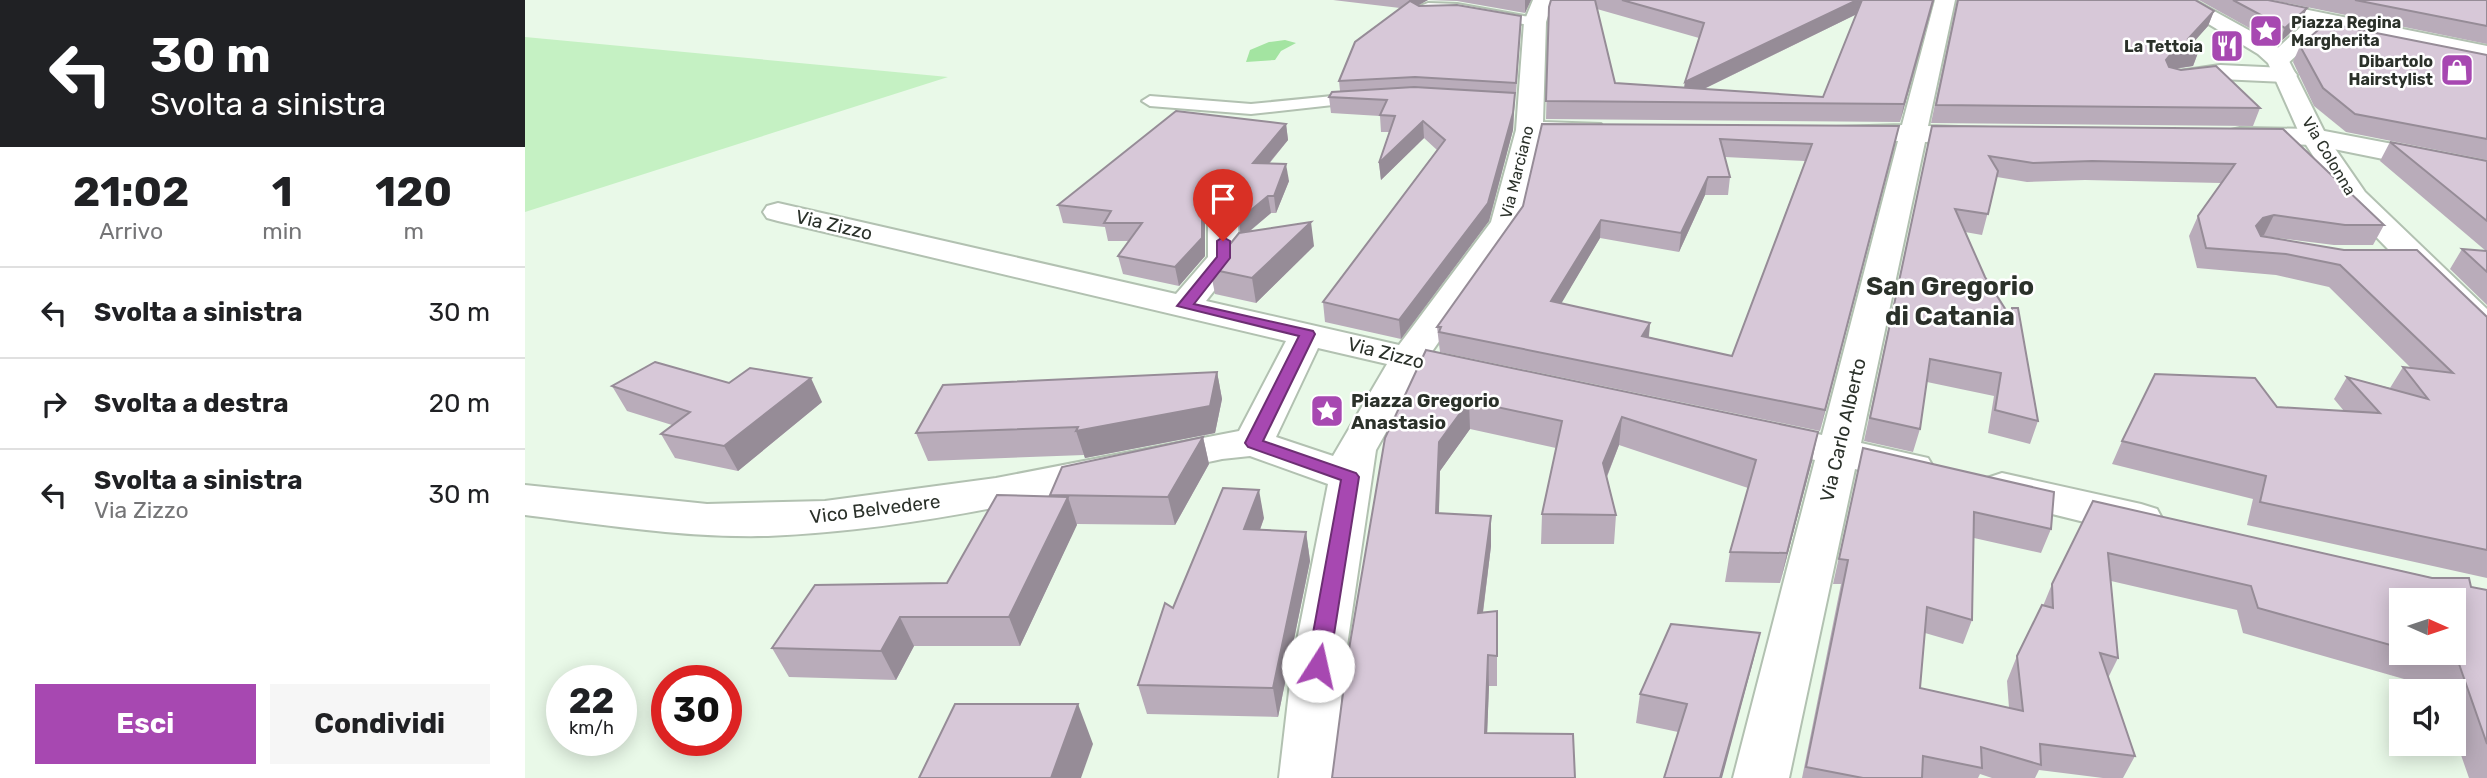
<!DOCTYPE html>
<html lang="it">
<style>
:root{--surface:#fff;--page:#f6f6f6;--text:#202124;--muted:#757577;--line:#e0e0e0;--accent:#a748b1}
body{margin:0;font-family:Rubik,sans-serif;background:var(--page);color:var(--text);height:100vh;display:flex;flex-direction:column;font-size:26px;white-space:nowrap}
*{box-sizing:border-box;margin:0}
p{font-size:23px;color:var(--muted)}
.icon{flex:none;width:38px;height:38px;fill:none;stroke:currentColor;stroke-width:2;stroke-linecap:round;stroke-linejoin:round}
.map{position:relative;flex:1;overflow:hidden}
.side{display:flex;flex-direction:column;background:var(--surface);width:525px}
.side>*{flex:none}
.guide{background:#202124;color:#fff;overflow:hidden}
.needle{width:46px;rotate:93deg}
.controls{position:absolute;left:1864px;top:588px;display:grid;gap:14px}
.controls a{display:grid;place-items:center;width:77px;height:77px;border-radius:0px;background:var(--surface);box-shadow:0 4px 18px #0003;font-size:35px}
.speed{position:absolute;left:21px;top:665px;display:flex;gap:14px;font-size:35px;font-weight:700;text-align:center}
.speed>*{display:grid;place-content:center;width:91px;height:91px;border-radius:50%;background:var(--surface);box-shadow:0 4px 18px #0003;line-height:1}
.speed small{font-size:18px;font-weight:400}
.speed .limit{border:10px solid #d22;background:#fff;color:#111}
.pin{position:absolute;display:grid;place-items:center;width:60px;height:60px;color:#fff;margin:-72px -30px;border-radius:50% 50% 50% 0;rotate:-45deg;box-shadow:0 0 7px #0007}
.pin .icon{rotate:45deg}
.me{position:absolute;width:77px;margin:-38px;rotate:10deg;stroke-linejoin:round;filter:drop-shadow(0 0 5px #0008)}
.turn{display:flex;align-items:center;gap:24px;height:147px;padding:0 35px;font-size:32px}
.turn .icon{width:91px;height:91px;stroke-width:2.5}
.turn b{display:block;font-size:49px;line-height:60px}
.eta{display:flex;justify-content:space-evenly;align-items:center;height:119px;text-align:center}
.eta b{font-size:42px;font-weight:700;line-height:49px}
.cta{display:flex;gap:14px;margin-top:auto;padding:14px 35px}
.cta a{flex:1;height:80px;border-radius:0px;background:var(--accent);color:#fff;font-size:28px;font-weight:700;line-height:80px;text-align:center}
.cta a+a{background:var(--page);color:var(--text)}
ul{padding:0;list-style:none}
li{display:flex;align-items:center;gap:21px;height:91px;padding:0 35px;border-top:2px solid var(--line)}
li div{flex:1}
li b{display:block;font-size:26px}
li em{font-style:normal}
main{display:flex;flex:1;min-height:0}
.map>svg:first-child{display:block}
.green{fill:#c5f1c3}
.water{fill:#a3e4a1}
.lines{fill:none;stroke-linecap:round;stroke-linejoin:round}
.service-casing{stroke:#b2c1b1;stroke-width:4}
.minor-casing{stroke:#b2c1b1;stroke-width:4}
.tertiary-casing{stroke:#b2c1b1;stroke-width:4}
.service{fill:#fff;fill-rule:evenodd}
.minor{fill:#fff;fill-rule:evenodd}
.tertiary{fill:#fff;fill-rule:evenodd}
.wall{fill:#b9acba;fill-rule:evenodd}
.shaded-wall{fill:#968c97}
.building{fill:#d7c8d8;stroke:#968c97;stroke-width:2;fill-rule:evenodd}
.route{fill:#a748b1;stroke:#6d2f73;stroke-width:2}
.labels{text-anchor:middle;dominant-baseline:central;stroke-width:5;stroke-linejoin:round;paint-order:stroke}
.far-poi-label{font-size:16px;font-weight:bold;fill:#2b312a;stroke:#fff;text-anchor:end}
.far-street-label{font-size:16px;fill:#2b312a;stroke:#fff}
.street-label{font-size:19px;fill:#2b312a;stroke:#fff}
.poi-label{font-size:19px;font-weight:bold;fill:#2b312a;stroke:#fff;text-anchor:start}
.district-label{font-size:26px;font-weight:bold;fill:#2b312a;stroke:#fff}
</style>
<main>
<section class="side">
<div class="guide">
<div class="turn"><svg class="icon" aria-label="left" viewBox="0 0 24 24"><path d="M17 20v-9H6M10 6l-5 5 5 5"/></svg><div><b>30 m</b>Svolta a sinistra</div></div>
</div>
<div class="eta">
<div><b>21:02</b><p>Arrivo</p></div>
<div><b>1</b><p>min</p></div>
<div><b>120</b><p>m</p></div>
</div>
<ul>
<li><svg class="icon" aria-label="left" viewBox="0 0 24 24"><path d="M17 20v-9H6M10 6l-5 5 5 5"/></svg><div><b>Svolta a sinistra</b></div><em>30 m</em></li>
<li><svg class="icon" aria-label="right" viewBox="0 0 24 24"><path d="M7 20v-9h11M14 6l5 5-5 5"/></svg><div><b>Svolta a destra</b></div><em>20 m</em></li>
<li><svg class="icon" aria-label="left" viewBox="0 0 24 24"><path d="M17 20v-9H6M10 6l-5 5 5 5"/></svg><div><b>Svolta a sinistra</b><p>Via Zizzo</p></div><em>30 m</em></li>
</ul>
<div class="cta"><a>Esci</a><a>Condividi</a></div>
</section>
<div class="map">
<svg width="1962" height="778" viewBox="0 0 1962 778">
<rect width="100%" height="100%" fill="#e9f9e8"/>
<polygon class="green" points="0,37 423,77 0,212"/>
<polygon class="water" points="760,40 771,43 756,51 750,60 721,62 725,50 744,42"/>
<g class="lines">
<defs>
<g id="service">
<polygon points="903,3 932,4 1010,18 1017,22 1010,26 932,12 894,13 887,9"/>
<polygon points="838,93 846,98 844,101 726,114 625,106 617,101 625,96 726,104"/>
</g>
<g id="minor">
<path d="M1008 0H1028L1021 22 1018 122 1076 124 1080 130 1076 136 1015 138 996 223 906 353 959 365 965 373 959 381 946 384 895 372 851 450 819 666 810 778H754L767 666 803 484 725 456 697 459C547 491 397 530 243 536 161 538 80 525 0 515V485L182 504 300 501 471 478 714 431 761 341 253 221 242 218 238 212 242 206 253 203 651 294 683 257V224L687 217 698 215 709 217 713 224 715 258 681 301 874 345 966 222 991 130 999 22ZM793 348 862 364 808 456 751 437Z"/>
<polygon points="1410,0 1430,0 1403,126 1465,128 1469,134 1465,140 1400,142 1336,443 1403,458 1409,468 1403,478 1388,482 1330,469 1264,778 1208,778 1290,460 1224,444 1218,435 1224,426 1238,422 1297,435 1373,141 1311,139 1307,133 1311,127 1377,125"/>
<polygon points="1788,21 1854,35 1857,40 1846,47 1793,36 1761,65 1745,65 1741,60 1745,55 1780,23"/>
<polygon points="1695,65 1760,68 1768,70 1772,75 1768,80 1760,82 1695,79 1649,85 1640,83 1637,78 1640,73"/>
<polygon points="1715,128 1789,129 1962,162 1962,180 1789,145 1706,142 1702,136 1706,130"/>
<polygon points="1477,473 1616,504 1632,509 1638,520 1632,531 1616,536 1462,498 1455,488 1462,478"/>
</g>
<g id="tertiary">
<polygon points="1644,0 1669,0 1749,44 1761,55 1802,137 1840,192 1962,309 1962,340 1949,337 1819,204 1776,137 1743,63 1733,54"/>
<polygon points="1733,0 1962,46 1962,60 1727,11 1717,5 1720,1"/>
</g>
</defs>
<use href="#service" class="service-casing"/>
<use href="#minor" class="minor-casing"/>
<use href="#tertiary" class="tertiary-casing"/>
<use href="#service" class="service"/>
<use href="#minor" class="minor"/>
<use href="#tertiary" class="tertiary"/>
</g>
<g class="wall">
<polygon points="808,0 1006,0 1000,13 932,1 903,0 893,5 996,16 996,26 991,93 990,93 988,130 964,221 876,339 800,322 798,302 912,150 899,138 856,180 854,163 865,132 856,132 855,116 806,113 804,97 815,91 814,81 875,8"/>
<path d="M1026 0H1409L1375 122 1021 119 1024 7ZM1072 9 1174 38 1160 82 1159 88 1090 83ZM1332 14 1298 97 1179 89Z"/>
<polygon points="1432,0 1670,0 1689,11 1683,26 1667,43 1674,50 1668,66 1650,69 1735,108 1728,126 1406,123"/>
<polygon points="1674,0 1743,0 1775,24 1753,44"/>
<polygon points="1747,0 1962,0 1962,44"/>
<polygon points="1775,46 1962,55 1962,160 1821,132 1789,106 1768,62"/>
<polygon points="761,124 763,140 744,164 764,181 751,213 746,213 724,232 789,246 731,303 690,294 685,269 715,233 711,216 698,212 687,214 680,224 680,256 654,286 598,274 593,256 604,241 583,241 580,227 538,223 533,205"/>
<path d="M1017 124 1370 144 1295 431 915 352 912 327 998 206ZM1200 157 1280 161 1207 356 1124 337 1125 323 1036 303 1075 238 1154 252 1180 195H1203L1205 177Z"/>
<polygon points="1407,126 1758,129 1859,225 1848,245 1809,245 1737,236 1962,317 1962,578 1722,525 1728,499 1587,464 1597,441 1752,407 1819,411 1809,399 1822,377 1865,388 1878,367 1885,367 1804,287 1751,275 1672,268 1664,236 1673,216 1696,183 1560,180 1502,182 1472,177 1457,235 1440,232 1460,277 1484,317 1487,308 1513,421 1505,444 1463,433 1469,396 1402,382 1395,429 1388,452 1339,441"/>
<polygon points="1865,142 1962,161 1962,305 1925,269 1937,249 1961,251 1855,161"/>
<polygon points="901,350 1287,461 1255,583 1200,582 1205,552 1223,488 1094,445 1082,477 1091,515 1089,544 1016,544 1017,514 1031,448 945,429 915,471 914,513 966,516 966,546 958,613 972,611 972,686 964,686 962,733 807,778"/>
<polygon points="692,372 697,399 690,433 560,458 559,455 403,461 391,433"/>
<polygon points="204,383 297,402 213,471 150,458 136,434 147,425 102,411 87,386"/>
<polygon points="678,437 684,464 650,525 552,524 495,646 389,646 371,680 264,677 247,648 422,583 526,496"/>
<path d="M1338 448 1526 529 1516 553 1449 538 1447 620 1438 644 1400 633 1395 688 1484 708 1482 681 1492 656 1518 606 1527 584 1568 501 1962 590V778H1944L1928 732V691H1915L1914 689 1718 633 1712 610 1586 581 1593 658 1583 678 1610 756 1598 778H1578L1514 770 1510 778H1467L1455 774 1453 778H1277L1316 584H1308ZM1876 600 1928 653H1876Z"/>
<polygon points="739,518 735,530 781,532 785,561 753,717 622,714 613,685 648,608"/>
<polygon points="1228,662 1153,732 1111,723 1115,694"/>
</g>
<g class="shaded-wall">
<polygon points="884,0 903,0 885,10"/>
<polygon points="1000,0 1006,0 1000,13"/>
<polygon points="1332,0 1338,0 1336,12 1158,99 1160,82"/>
<polygon points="1408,0 1409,0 1375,122 1379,104"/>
<polygon points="1782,8 1775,24 1753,44 1760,28"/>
<polygon points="1689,11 1683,26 1660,52 1674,50 1668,66 1640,70 1641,60 1646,54 1663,39"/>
<polygon points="990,93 988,130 964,221 876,339 874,320"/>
<polygon points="898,121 899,138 856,180 854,163"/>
<polygon points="761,124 763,140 730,180 728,163"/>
<polygon points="1374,126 1370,144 1295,431 1300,410"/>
<polygon points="761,164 764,181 751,213 749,196"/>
<polygon points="1183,177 1180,195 1154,252 1156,233"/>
<polygon points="696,195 698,212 687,214 680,224 680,256 654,286 650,267 677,207 683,197"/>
<polygon points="743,196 746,213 716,238 714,220"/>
<polygon points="1749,215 1739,235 1728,238 1731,226 1738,218"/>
<polygon points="1076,220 1075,238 1026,321 1026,301"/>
<polygon points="786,222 789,246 731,303 727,278"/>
<polygon points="1125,323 1123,343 1117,336"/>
<polygon points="692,372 697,399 690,433 560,458 551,431"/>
<polygon points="286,378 297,402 213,471 199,446"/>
<polygon points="944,401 945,429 915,471 913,543 911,513 914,442"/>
<polygon points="1097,417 1094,445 1076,491 1078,463"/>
<polygon points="1293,432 1287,461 1255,583 1262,553"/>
<polygon points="678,437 684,464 650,525 643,497"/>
<polygon points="734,490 739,518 725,557 719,529"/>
<polygon points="543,497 552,525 495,646 484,617"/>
<polygon points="966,516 966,546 954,643 953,613"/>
<polygon points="781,532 785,561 753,717 748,688"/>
<polygon points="375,617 389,646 371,680 356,651"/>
<polygon points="1235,633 1228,662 1197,778 1195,778"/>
<polygon points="963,655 964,686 961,763 960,733"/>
<polygon points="553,704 568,744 556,778 526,778"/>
</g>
<g class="building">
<polygon points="1026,0 1070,0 1090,83 1298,97 1337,0 1408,0 1379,104 1021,101 1024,7"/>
<polygon points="1097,0 1332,0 1160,82 1179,23"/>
<polygon points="1433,0 1670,0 1689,11 1663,39 1674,50 1646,54 1641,60 1644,67 1656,70 1691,66 1735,108 1411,105"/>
<polygon points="1708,0 1743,0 1782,8 1760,28"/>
<polygon points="1830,0 1962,0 1962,26"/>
<polygon points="885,1 894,6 932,5 996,16 991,83 890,77 814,81 830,42"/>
<polygon points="1801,23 1962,55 1962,139 1830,114 1798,88 1775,46"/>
<polygon points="889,87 990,93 988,113 963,203 874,320 798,302 920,140 898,121 854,163 870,116 855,115 862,100 804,97 807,92"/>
<polygon points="651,111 761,124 728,163 761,164 749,196 743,196 714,220 708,198 696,195 683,197 677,207 677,238 650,267 593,256 617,223 579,223 586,211 533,205"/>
<path d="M1017 124 1374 126 1300 410 914 332 916 327H912L998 206ZM1195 139 1287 144 1207 356 1117 336 1125 323 1026 301 1076 220 1156 233 1183 177H1205Z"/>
<polygon points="1407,126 1758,129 1859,225 1820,225 1749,215 1738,218 1731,226 1736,236 1819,250 1892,250 1962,317 1962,550 1735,502 1741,476 1597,441 1630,374 1730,378 1752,407 1855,413 1822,377 1903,399 1878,367 1928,373 1815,265 1761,254 1681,248 1673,216 1710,164 1567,161 1508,163 1464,156 1473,171 1463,214 1430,209 1460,277 1486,318 1487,308 1493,308 1513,421 1470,410 1476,373 1405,359 1395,429 1345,418"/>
<polygon points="1865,142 1962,161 1962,221"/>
<polygon points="786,222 727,278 685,269 714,233"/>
<polygon points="1937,249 1962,251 1962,272"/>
<polygon points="901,350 1293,432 1262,553 1205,552 1231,460 1097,417 1078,463 1091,515 1017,514 1037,421 944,401 914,442 911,513 966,516 953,613 972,611 972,656 963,655 960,733 1048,734 1050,778 807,778 823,655 860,438"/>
<polygon points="130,362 204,383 225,368 286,378 199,446 136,434 165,412 87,386"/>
<polygon points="692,372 685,406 551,431 553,427 391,433 418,385"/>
<polygon points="678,437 643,497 525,495 537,467"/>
<polygon points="1338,448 1529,492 1526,529 1449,512 1447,620 1402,607 1395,688 1498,711 1492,656 1517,605 1528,608 1527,584 1568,501 1907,578 1944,578 1946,587 1962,590 1962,744 1934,664 1892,653 1928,653 1928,600 1876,600 1876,648 1733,608 1726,586 1583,553 1593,658 1575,653 1610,756 1515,744 1516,765 1456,747 1457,768 1398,756 1397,778 1338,778 1281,767 1323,560 1314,559"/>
<polygon points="698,488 734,490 719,529 781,532 748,688 613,685 640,603 648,608"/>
<polygon points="472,495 543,497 484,617 375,617 356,651 247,648 290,585 422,583"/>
<polygon points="1146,624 1235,633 1195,778 1139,778 1162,704 1115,694"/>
<polygon points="430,704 553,704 526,778 394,778"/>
</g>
<polygon class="route" points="698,237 705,241 705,258 669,304 788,331 790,334 738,441 831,473 834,477 804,666 800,672 793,674 785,672 782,666 816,480 723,447 720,443 774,336 652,306 692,257 692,241"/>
<defs>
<symbol id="sight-square" viewBox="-11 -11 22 22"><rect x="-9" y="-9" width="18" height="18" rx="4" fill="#a748b1" stroke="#fff"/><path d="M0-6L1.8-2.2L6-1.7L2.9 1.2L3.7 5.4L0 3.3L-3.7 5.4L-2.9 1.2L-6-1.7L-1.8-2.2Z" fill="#fff"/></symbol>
<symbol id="restaurant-square" viewBox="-11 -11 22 22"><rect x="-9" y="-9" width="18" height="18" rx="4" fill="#a748b1" stroke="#fff"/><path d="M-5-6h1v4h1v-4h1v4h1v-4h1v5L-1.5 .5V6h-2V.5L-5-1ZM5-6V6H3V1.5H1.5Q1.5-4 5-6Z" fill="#fff"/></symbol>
<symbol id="shop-square" viewBox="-11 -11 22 22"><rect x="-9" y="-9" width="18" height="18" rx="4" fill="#a748b1" stroke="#fff"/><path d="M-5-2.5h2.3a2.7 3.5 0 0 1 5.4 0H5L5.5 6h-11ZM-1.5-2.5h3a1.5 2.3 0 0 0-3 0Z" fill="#fff"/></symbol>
</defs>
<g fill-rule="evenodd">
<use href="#sight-square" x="1722" y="12" width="38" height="38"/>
<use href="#restaurant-square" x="1683" y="27" width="38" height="38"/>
<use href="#shop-square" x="1913" y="51" width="38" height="38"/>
<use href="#sight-square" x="783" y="392" width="38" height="38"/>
</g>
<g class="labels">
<g class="far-poi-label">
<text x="1766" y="22" text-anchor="start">Piazza Regina<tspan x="1766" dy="18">Margherita</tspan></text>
<text x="1678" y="46">La Tettoia</text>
<text x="1908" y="61">Dibartolo<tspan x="1908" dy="18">Hairstylist</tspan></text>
</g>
<g class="far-street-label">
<text transform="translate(1804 156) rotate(59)">Via Colonna</text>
<text transform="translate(992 172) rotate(-76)">Via Marciano</text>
</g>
<g class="street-label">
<text transform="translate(309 225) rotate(13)">Via Zizzo</text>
<text transform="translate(861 353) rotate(14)">Via Zizzo</text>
<text transform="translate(1318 430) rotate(-77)">Via Carlo Alberto</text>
<text transform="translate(350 509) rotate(-7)">Vico Belvedere</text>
</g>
<g class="poi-label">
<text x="826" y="400">Piazza Gregorio<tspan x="826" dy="22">Anastasio</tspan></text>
</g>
<g class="district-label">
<text x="1425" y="286">San Gregorio<tspan x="1425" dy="30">di Catania</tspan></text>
</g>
</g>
</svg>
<div class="controls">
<a><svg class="needle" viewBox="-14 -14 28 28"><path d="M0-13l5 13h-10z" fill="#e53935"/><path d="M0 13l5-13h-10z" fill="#757577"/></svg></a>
<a><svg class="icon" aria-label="sound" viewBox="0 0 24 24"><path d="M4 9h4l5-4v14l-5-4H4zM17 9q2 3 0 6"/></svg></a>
</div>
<div class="speed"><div>22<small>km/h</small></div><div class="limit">30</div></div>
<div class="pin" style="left:698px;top:241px;background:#d93025"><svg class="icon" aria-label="arrive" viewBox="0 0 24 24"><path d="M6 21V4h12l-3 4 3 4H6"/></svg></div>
<svg class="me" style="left:793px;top:666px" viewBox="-20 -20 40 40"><circle r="19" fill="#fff"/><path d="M0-13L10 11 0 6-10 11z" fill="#a748b1"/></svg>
</div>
</main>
